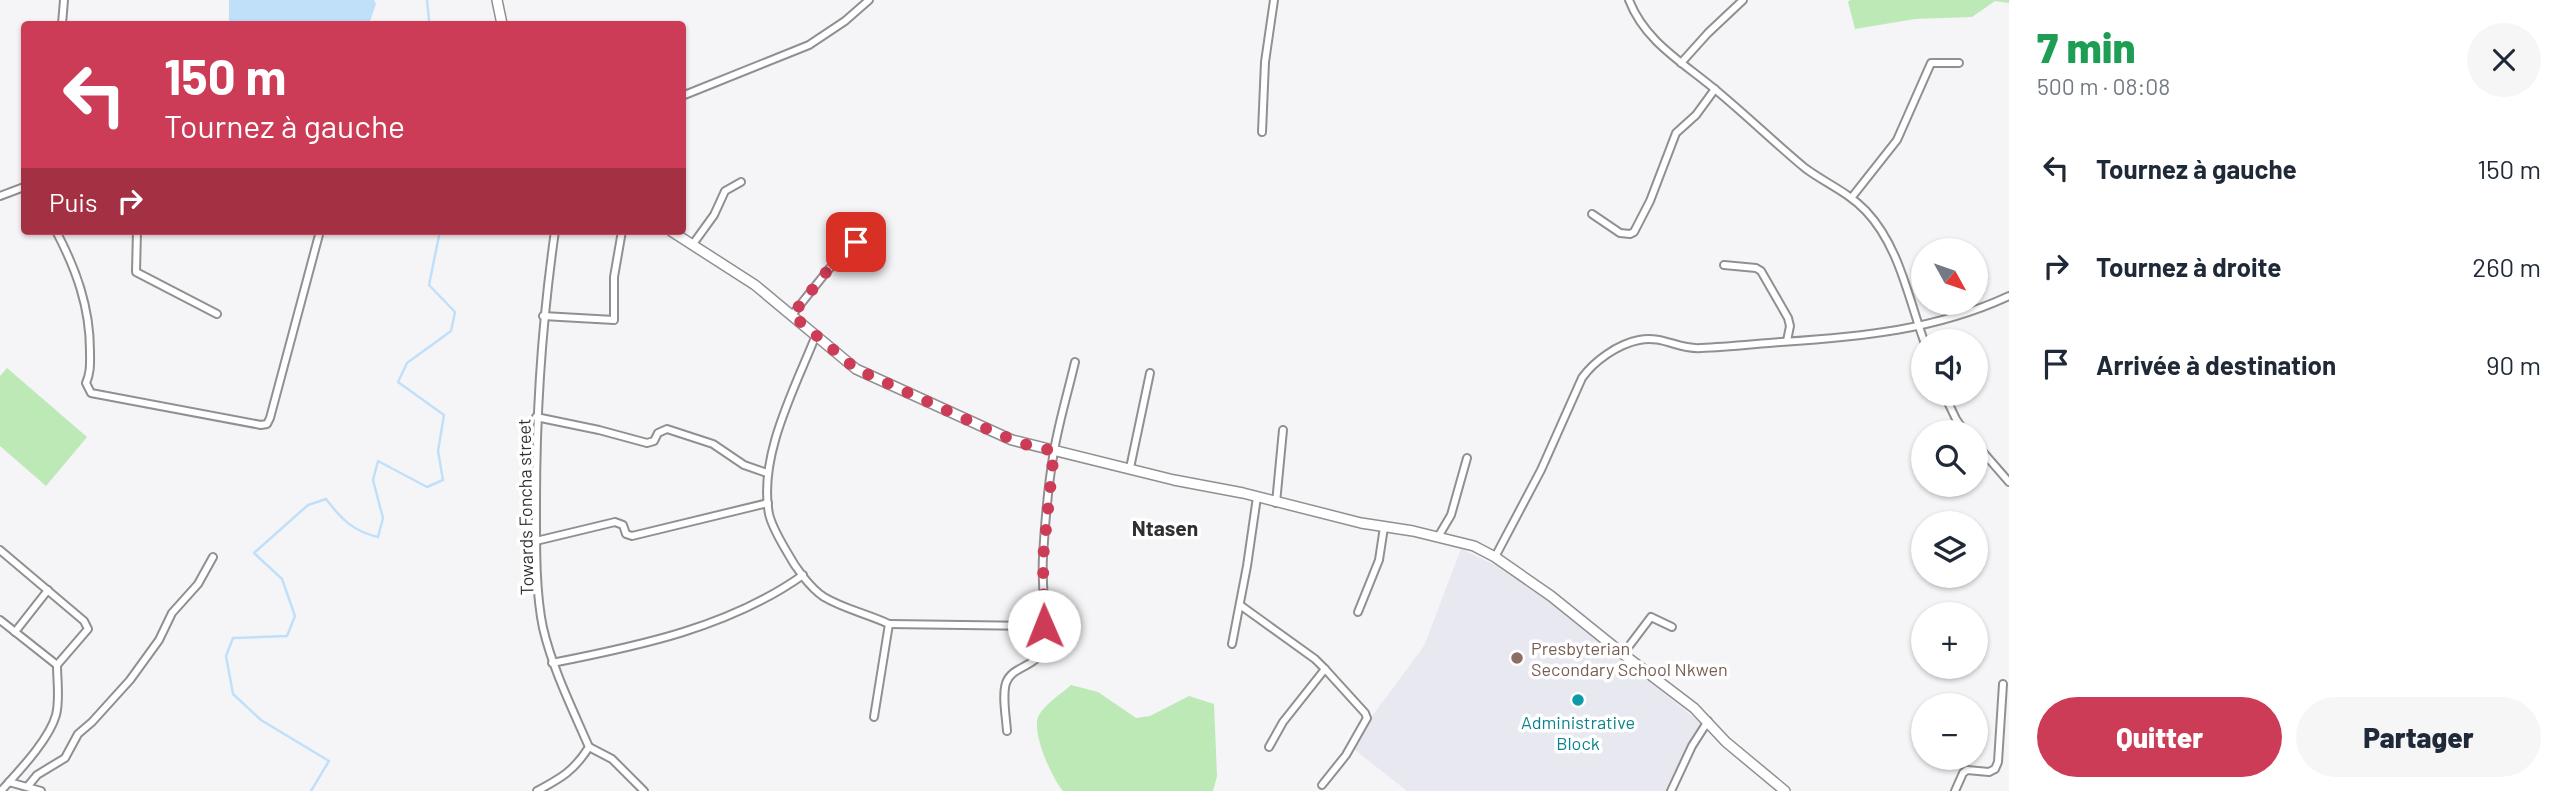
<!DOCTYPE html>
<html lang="fr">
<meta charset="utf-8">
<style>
:root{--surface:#fff;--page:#f6f6f7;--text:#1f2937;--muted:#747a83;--accent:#cd3c56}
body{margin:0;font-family:Barlow,sans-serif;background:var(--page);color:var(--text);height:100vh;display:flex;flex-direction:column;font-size:26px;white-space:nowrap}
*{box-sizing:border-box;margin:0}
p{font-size:23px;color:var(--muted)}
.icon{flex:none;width:38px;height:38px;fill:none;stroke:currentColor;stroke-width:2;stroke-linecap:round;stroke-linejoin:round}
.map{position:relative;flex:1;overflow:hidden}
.sheet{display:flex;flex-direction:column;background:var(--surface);width:560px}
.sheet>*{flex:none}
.top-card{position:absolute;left:21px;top:21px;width:665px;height:214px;border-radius:7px;box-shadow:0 2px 5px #0004;background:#cd3c56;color:#fff;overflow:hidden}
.needle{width:46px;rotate:130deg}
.fabs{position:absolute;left:1911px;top:238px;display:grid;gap:14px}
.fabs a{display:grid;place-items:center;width:77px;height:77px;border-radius:50%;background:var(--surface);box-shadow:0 2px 5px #0004;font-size:35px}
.pin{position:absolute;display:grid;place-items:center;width:60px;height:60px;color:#fff;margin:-30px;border-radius:14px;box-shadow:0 4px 10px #0006}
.me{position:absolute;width:77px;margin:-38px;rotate:359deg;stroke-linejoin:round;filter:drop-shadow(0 0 5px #0008)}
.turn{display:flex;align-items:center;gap:24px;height:147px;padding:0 28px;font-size:32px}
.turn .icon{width:91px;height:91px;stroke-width:2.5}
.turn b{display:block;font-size:49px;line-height:60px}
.then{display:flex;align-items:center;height:66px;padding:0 28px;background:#0003;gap:14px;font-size:26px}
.round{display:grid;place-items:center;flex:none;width:74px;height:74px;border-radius:37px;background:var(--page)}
.overview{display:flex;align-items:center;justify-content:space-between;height:119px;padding:0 28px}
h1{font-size:42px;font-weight:800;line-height:52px;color:#1e9e55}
.primary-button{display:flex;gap:14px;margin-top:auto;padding:14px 28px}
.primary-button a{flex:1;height:80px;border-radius:42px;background:var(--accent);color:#fff;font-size:28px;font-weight:800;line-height:80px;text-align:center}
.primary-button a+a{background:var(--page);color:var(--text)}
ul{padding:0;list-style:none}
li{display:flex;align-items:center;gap:21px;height:98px;padding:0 28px}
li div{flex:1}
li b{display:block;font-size:26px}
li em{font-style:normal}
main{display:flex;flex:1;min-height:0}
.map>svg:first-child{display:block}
.built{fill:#e8e8f1}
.green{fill:#bde9b6}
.water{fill:#c0e0fa}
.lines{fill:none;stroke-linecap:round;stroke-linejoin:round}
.stream{stroke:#c0e0fa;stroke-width:2.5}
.street-casing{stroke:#909092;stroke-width:10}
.secondary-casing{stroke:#909092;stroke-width:12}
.street{stroke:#fff;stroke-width:6}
.secondary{stroke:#fff;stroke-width:9}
.route{stroke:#cd3c56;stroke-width:12;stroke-dasharray:0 21.6}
.education-dot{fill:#8d6e63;stroke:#fff;stroke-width:2.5}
.culture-dot{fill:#0f9aa8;stroke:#fff;stroke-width:2.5}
.labels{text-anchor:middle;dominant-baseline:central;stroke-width:7;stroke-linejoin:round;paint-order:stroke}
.street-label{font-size:18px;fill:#303031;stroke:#fff}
.education-label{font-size:18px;fill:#785e54;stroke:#fff;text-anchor:start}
.culture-label{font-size:18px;fill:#0d838f;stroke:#fff}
.quarter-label{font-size:21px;font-weight:bold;fill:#303031;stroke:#fff}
</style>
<main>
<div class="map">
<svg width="2009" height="791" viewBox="0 0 2009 791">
<rect width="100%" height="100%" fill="#f5f5f8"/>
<polygon class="built" points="1461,549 1495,565 1552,604 1701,723 1670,791 1407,791 1350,746 1424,646"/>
<g class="green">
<polygon points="1850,0 2009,0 2009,3 1995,1 1972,17 1915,19 1855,29 1848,2"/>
<polygon points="7,368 87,437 46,486 0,446 0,376"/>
<path d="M1071 685 1098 692 1136 718 1150 716 1189 696 1214 704 1217 776 1213 791H1063C1052 778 1030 731 1039 715 1045 704 1061 694 1071 685Z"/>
</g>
<polygon class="water" points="229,0 374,0 376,4 369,24 229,24"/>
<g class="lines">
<g class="stream">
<polyline points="427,0 429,20 431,24"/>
<path d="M311 791 329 761 261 720 233 694 226 656 233 638 287 636 295 616 282 579 254 553 308 505 326 499C342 520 353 531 378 537L383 518 373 480 378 461 427 487 443 480 438 451 444 415 398 382 407 363 451 331 455 312 429 285 440 231"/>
</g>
<defs>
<g id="street">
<path d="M1629 0C1645 42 1684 63 1717 91 1747 116 1775 143 1805 168 1825 183 1848 192 1866 211 1899 246 1908 297 1924 341"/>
<polyline points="62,24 64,0"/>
<polyline points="1681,63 1708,33 1743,0"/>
<polyline points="682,96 809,45 845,21 869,0"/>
<polyline points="1262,132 1265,62 1274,0"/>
<polyline points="0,196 24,187"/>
<polyline points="1852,197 1897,140 1931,63 1959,63"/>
<polyline points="1592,214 1620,233 1630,234 1634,232 1650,201 1676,133 1696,115 1715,89"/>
<path d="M56 231C76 269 90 307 90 351 90 362 91 372 86 383L91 393 261 425 267 424 270 418 320 231"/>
<polyline points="137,231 136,272 217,314"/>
<polyline points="693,244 714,215 725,191 741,182"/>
<polyline points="1724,265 1756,268 1761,271 1788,318 1790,326 1787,341"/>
<polyline points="792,315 828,270 874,224"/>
<polyline points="543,316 614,320 614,277 622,231"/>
<path d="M816 335C795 388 758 456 769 514 772 527 780 540 787 552 795 567 810 588 824 597 844 609 868 614 889 624L874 717"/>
<polyline points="1944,394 1956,419 1965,432"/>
<polyline points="536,417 599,430 647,443 654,441 658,433 667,429 713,444 744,465 767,473"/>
<polyline points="1976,444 2009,482"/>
<polyline points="1130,468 1150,373"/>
<polyline points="1276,503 1283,430"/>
<polyline points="1438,537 1451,515 1467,458"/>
<polyline points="536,541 615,522 623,525 626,534 632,536 768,503"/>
<path d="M0 550 84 621 88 629 57 665C57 680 60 700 56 715 49 740 18 772 1 791"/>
<path d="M1495 557 1541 470 1582 378C1594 361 1618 344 1639 340 1663 335 1679 350 1701 348 1728 347 1754 344 1781 342 1860 337 1936 330 2009 296"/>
<polyline points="1240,605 1315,659 1325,669 1283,722 1269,747"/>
<polyline points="1358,612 1379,560 1384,527"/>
<polyline points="0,620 57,665"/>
<polyline points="889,624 1044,626"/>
<polyline points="15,632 48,590"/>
<polyline points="1232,644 1247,566 1257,497"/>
<polyline points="1623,654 1651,617 1672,627"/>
<path d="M552 663C639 646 730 627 803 575"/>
<path d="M1007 731C1006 716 1002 696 1006 683 1012 665 1038 668 1042 647 1048 618 1041 587 1043 557 1045 522 1048 485 1054 451 1059 421 1068 392 1075 362"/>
<polyline points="589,747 612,759 644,791"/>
<polyline points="9,782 41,791"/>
<polyline points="1322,785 1346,755 1367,718 1365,713 1325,669"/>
<polyline points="28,786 37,775 65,758 78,734 92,722 130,680 159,640 172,613 198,584 213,557"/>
<path d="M537 791C561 778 574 771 589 747 572 708 553 670 543 628 535 590 536 540 536 501 536 409 542 322 555 231"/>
<polyline points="1671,791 1692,746 1708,721"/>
<polyline points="1955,791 1963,773 1967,770 1989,772 1995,769 1998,762 2003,684"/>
</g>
<g id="secondary">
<polyline points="497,0 502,24"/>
<polyline points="671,231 755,285 856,369 1012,440 1174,480 1243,493 1361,523 1413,531 1474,546 1495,557 1551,596 1623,654 1694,708 1726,742 1785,791"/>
</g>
</defs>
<use href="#street" class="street-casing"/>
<use href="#secondary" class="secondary-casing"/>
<use href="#street" class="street"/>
<use href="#secondary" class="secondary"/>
</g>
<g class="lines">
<polyline class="route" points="856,242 828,270 792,315 856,369 998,434 1030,446 1054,451 1043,558 1044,626"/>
</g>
<circle class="education-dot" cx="1517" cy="658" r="7"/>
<circle class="culture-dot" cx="1578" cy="700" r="7"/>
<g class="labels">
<g class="street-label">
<text transform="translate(525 507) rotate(-91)">Towards Foncha street</text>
</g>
<g class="education-label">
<text x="1531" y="648">Presbyterian<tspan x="1531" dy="21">Secondary School Nkwen</tspan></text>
</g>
<g class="culture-label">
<text x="1578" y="722">Administrative<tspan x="1578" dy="21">Block</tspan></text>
</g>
<g class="quarter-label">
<text x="1165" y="527">Ntasen</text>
</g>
</g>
</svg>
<div class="fabs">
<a><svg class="needle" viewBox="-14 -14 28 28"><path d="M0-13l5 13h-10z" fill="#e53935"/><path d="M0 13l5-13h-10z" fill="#747a83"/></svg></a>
<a><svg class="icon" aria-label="sound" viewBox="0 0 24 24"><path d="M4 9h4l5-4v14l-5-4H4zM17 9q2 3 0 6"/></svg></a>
<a><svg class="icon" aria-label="search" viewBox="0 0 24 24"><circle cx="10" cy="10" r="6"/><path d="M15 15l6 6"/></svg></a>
<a><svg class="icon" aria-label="layers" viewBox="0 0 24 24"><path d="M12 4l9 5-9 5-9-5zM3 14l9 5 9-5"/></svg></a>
<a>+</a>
<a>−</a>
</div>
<div class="pin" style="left:856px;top:242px;background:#d93025"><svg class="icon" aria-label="arrive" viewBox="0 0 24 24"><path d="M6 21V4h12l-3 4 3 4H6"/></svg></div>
<svg class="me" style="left:1044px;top:626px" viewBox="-20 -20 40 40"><circle r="19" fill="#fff"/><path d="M0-13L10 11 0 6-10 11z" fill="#cd3c56"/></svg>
<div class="top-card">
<div class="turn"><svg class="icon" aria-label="left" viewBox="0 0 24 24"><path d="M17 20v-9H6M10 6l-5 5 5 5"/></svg><div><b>150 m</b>Tournez à gauche</div></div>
<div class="then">Puis<svg class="icon" aria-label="right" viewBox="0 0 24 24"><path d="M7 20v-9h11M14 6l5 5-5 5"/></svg></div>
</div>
</div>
<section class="sheet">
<div class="overview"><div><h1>7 min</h1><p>500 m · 08:08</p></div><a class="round"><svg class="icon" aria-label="close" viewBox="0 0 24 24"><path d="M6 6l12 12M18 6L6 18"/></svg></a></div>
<ul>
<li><svg class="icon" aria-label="left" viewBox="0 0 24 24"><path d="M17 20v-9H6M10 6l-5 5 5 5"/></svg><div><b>Tournez à gauche</b></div><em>150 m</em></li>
<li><svg class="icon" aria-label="right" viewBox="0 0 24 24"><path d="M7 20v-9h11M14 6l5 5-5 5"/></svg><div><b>Tournez à droite</b></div><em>260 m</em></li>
<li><svg class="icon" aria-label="arrive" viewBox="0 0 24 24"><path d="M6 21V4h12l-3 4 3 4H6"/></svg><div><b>Arrivée à destination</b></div><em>90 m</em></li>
</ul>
<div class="primary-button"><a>Quitter</a><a>Partager</a></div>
</section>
</main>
